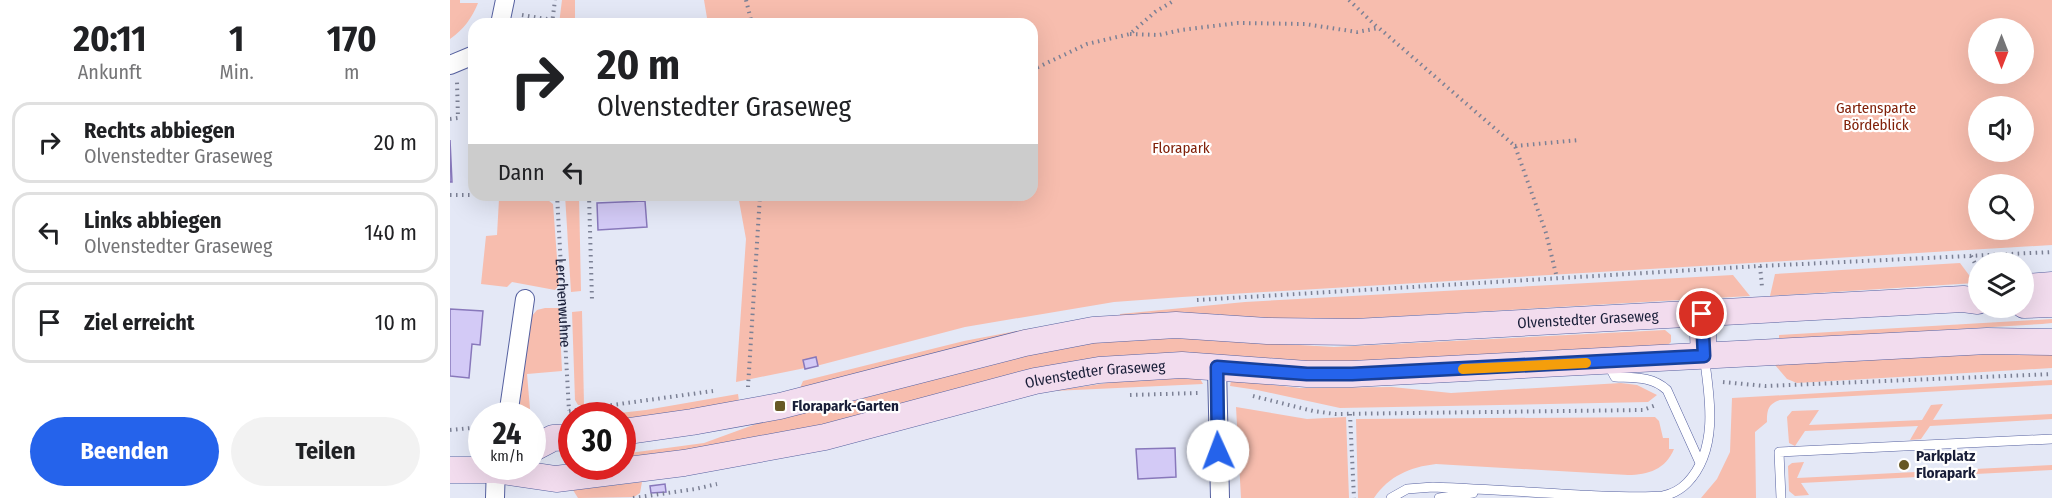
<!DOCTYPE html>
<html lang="de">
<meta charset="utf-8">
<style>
:root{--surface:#fff;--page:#f2f2f2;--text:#202124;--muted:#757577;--line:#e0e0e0;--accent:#2563eb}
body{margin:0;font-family:"Fira Sans Condensed",sans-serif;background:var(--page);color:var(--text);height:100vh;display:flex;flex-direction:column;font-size:22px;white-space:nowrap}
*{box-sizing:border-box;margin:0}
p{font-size:20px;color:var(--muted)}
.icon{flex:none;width:33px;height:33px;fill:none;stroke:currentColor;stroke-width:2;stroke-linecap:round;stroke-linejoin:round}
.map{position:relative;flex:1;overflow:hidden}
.side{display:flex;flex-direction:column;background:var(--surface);width:450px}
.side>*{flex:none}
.top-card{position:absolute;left:18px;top:18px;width:570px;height:183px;border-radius:18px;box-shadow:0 6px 24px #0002;background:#fff;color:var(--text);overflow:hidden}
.needle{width:39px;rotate:180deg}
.fabs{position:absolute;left:1518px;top:18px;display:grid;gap:12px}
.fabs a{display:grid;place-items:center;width:66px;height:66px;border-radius:50%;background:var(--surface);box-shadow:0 6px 24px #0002;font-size:30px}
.speed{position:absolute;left:18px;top:402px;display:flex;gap:12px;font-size:30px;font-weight:700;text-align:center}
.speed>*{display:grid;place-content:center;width:78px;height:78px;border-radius:50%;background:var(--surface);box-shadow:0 6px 24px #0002;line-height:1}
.speed small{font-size:15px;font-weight:400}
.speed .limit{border:9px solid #d22;background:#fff;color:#111}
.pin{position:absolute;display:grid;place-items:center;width:51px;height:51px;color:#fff;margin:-26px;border:3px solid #fff;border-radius:50%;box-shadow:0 2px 6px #0007}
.me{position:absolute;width:66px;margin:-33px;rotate:358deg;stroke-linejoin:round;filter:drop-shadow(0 0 4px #0008)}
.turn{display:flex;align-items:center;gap:21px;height:126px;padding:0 30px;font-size:27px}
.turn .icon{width:78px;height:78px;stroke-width:2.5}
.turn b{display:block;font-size:42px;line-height:51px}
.then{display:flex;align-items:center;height:57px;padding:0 30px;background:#0003;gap:12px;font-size:22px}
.eta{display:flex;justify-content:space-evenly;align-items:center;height:102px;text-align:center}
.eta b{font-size:36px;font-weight:700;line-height:42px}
.action{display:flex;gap:12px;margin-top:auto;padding:12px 30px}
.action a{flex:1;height:69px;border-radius:36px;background:var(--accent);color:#fff;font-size:24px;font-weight:700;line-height:69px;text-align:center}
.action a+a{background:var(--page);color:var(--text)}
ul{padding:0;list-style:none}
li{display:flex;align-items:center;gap:18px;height:81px;margin:0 12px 9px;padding:0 18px;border:3px solid var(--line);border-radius:18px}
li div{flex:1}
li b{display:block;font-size:22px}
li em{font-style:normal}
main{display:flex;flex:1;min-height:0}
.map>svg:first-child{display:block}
.green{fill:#f7bdae;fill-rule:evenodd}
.building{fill:#d3caf6;stroke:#8878bb;stroke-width:1.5}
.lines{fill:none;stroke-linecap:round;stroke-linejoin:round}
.lane-casing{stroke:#5661a0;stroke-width:10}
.street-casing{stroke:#5661a0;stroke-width:20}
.secondary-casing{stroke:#5661a0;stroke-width:27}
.path{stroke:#7c8195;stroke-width:4;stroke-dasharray:1.5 4.5;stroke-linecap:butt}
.lane{stroke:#fff;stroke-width:9}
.street{stroke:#fff;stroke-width:18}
.secondary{stroke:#f2dcee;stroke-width:26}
.route-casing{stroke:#184099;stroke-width:15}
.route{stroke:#2563eb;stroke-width:10}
.slow{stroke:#f59e0b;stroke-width:10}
.poi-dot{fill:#665825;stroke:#fff;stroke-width:2}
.labels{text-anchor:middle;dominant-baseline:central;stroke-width:4.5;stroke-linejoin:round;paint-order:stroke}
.park-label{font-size:15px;fill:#802109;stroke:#fff}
.street-label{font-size:15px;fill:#191e38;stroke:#fff}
.poi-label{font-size:15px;font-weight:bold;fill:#191e38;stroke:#fff;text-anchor:start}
</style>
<main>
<section class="side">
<div class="eta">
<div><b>20:11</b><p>Ankunft</p></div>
<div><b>1</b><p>Min.</p></div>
<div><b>170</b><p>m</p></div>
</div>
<ul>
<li><svg class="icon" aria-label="right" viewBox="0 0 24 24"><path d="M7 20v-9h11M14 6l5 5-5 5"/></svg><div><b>Rechts abbiegen</b><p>Olvenstedter Graseweg</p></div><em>20 m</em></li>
<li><svg class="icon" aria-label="left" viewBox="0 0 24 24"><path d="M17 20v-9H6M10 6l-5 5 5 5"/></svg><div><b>Links abbiegen</b><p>Olvenstedter Graseweg</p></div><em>140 m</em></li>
<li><svg class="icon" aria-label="arrive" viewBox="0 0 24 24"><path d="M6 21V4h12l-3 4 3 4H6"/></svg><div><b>Ziel erreicht</b></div><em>10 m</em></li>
</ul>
<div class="action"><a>Beenden</a><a>Teilen</a></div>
</section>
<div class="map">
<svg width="1602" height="498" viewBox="0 0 1602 498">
<rect width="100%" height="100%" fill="#e4e8f6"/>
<g class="green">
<path d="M0 0H10V3H28C22 18 14 29 0 39Z"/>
<polygon points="112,0 125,0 125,24 109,24"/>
<path d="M254 0H1602V245L732 297 664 302 515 327 370 365 286 382 296 239 288 195H582V24H258ZM1528 28H1574V74H1528ZM1528 106H1574V152H1528ZM1528 184H1574V230H1528Z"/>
<polygon points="115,195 129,195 131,291 121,292"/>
<polygon points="94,197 103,204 109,285 105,290 62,282 57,287 31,284 36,236 47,235 49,199"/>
<polygon points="1510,263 1525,283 1320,296 1325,274"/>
<polygon points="1283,275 1300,296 867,321 775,317 770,314 768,316 670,316 670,314 795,302"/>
<polygon points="95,308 109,308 112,371 77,374 80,409 69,411 81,317 87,310"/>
<polygon points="132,311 134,405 128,405 125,400 122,312"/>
<polygon points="1602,319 1602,323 1592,324 1329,340 1329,335"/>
<polygon points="582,328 512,346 410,375 406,373 399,377 350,388 353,381 514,341"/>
<polygon points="1215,330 1221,335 1221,342 1217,346 931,362 850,361 717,353 649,358 445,409 308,439 173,461 172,454 254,443 306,424 407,400 555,360 644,342 679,339 730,338 884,347"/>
<polygon points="1602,351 1602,368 1347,383 1337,379 1325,365 1534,353"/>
<polygon points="749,377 753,384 603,391 691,378"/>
<polygon points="781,380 850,388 942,387 1001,393 1171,383 1187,385 1207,395 1198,402 890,408 807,390 780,386"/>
<path d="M1602 380V385L1330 400C1318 404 1317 410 1317 422L1305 432 1306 498H1251L1267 479 1280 452 1282 398Z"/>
<polygon points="288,394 289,401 173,421 172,416 143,416 196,410"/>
<polygon points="1493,404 1483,420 1602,414 1602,419 1480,426 1471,439 1460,440 1468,426 1355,431 1345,446 1339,443 1337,417 1342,411 1369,410 1359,425 1472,420 1481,405"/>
<polygon points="786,407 857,419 896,417 899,498 791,498"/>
<path d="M1205 417 1209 421 1213 438H1219V449H1224C1216 469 1198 475 1178 475L986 464C960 467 939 476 924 498H908L906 419Z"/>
<polygon points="1354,462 1347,478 1602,465 1602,470 1351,483 1359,495 1345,496 1339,491 1338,466 1342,463"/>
<polygon points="192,482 190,493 184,497 128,498 123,490"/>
</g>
<g class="building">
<polygon points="0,140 2,182 0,182"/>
<polygon points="195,201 197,227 148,230 147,203"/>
<polygon points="0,309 33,311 30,345 22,344 19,378 0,376"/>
<polygon points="366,357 368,366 355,369 353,360"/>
<polygon points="725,448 726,477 688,479 686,449"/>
<polygon points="215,484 216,492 201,493 200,486"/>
</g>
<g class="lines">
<defs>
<g id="lane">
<path d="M1158 364 1165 377C1184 378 1202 376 1217 390L1250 463"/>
<path d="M941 498 957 489 983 487C1032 489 1081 492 1130 495 1157 496 1186 498 1213 496 1222 494 1230 490 1237 483 1269 450 1260 397 1254 356"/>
<polyline points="989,498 1023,493"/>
<polyline points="1331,498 1329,452 1602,439"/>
</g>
<g id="street">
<polyline points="50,24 55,0"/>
<polyline points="0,65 24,55"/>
<polyline points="767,367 770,498"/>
<polyline points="58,416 75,299"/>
<polyline points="45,498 46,466"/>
</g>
<g id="secondary">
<polyline points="1574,287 1602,285"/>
<polyline points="1574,305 1602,304"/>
<polyline points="1252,314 1254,355"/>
<path id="s2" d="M172 432 242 422 330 406 575 343 643 330 726 325 817 331 905 332 1513 299 1528 301"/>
<polyline points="82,449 103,438 122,437"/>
<path id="s3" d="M0 470H45L106 479 234 463 375 437 585 381 649 370 732 365 857 374H902L1537 341 1602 342"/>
</g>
</defs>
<use href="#lane" class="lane-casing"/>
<use href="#street" class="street-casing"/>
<use href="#secondary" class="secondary-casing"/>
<g class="path">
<polyline points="296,0 302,24"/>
<polyline points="899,0 928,28"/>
<polyline points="72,15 103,20"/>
<polyline points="102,24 105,0"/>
<polyline points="680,34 709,35 731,30 788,23 855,24 907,32 929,28 1065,146 1096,233 1107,278"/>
<polyline points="582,70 637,44 680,34 705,12 725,0"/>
<polyline points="0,119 8,118 7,82"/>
<polyline points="1065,146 1129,140"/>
<polyline points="0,195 24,195"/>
<path id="s1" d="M107 195 119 411"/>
<polyline points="139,195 142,300"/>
<polyline points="1521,256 1528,269"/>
<polyline points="1310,266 1312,287"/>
<polyline points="747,300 1310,266 1602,252"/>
<polyline points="1273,382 1315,386 1602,374"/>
<polyline points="298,387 310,195"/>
<polyline points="680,395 748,393"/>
<polyline points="803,396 863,411 885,414 1193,410 1206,405"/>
<polyline points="119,411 263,391"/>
<polyline points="900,414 904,498"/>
<polyline points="0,430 32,427"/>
<polyline points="183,498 245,489 267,484"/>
</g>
<use href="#lane" class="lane"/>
<use href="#street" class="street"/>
<use href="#secondary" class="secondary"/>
</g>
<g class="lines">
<defs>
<polyline id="route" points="768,451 767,367 857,374 902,374 1254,356 1252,314"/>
</defs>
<use href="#route" class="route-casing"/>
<use href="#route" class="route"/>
<polyline class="slow" points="1013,369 1136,363"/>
</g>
<g class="poi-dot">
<rect x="324" y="400" width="12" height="12" rx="3"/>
<circle cx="1454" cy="465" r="6"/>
</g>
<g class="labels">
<g class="park-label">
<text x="1426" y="108">Gartensparte<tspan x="1426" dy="17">Bördeblick</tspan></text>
<text x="731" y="148">Florapark</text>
</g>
<g class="street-label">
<text stroke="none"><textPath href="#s1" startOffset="108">Lerchenwuhne</textPath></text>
<text stroke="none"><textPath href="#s2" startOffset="978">Olvenstedter Graseweg</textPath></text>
<text stroke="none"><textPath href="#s3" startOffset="657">Olvenstedter Graseweg</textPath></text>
</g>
<g class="poi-label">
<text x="342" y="406">Florapark-Garten</text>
<text x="1466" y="456">Parkplatz<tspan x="1466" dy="17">Florapark</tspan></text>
</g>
</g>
</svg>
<div class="fabs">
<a><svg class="needle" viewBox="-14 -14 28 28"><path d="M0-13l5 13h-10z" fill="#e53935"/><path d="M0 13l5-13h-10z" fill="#757577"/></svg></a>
<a><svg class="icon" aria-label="sound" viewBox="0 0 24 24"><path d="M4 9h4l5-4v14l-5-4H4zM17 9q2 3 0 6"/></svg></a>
<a><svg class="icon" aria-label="search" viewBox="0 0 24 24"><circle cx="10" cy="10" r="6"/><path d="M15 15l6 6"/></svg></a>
<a><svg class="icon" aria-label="layers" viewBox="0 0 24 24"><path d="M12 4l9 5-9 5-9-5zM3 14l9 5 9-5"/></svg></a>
</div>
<div class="speed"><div>24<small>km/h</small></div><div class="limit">30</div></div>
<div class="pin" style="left:1252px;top:314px;background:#d93025"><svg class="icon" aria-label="arrive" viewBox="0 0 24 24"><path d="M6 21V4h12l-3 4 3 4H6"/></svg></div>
<svg class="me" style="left:768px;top:451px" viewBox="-20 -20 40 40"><circle r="19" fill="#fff"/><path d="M0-13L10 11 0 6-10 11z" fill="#2563eb"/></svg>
<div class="top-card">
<div class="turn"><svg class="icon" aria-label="right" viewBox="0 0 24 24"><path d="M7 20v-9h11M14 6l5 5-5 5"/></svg><div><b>20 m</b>Olvenstedter Graseweg</div></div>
<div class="then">Dann<svg class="icon" aria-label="left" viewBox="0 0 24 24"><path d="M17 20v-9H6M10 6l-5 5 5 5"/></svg></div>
</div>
</div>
</main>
